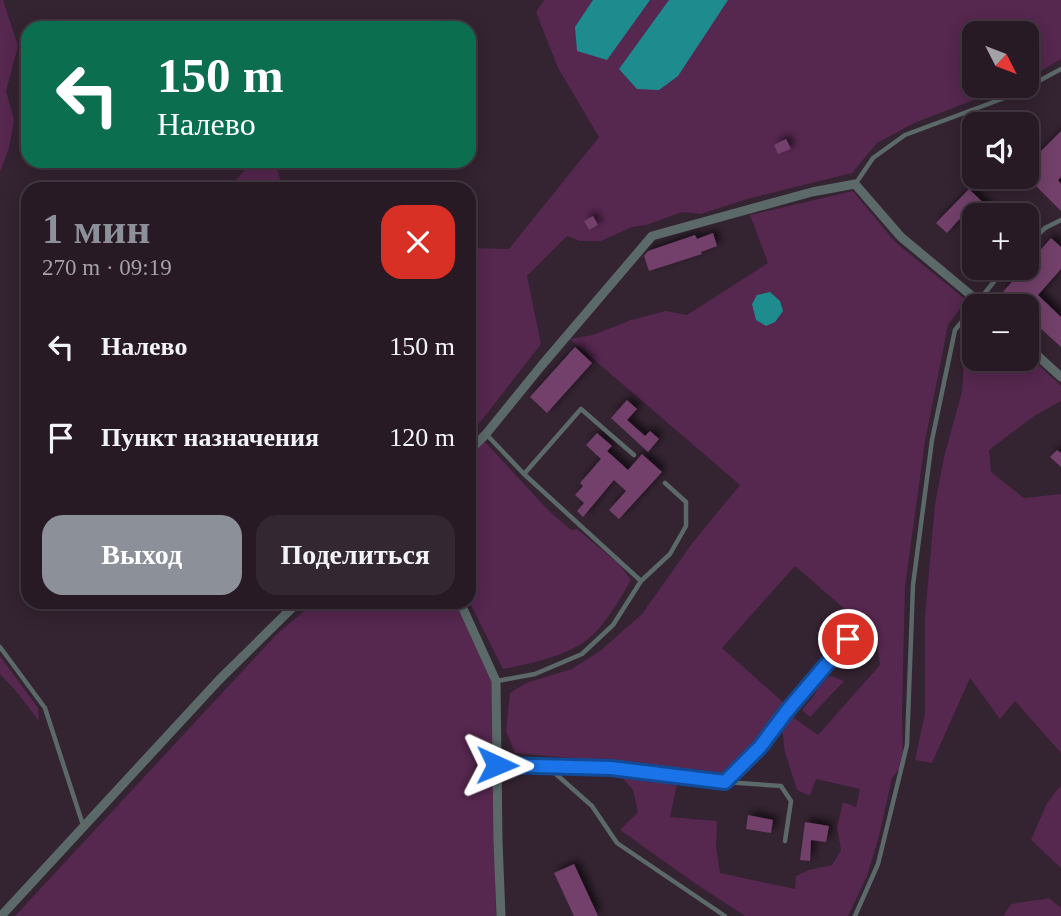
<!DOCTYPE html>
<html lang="ru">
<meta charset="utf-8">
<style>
:root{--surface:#271a25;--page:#332732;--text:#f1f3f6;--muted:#a4a1a7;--line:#433842;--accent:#8c9099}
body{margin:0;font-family:Georgia,serif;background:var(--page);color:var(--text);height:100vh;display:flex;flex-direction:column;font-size:26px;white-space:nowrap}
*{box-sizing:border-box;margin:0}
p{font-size:23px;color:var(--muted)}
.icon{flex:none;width:38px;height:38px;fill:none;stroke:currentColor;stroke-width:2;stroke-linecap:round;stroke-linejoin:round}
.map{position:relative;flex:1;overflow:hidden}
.side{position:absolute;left:21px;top:182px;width:455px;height:427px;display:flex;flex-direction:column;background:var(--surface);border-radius:21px;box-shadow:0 4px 18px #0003,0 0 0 2px var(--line)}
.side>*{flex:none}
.top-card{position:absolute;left:21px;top:21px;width:455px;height:147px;border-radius:21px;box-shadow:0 4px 18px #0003,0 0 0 2px var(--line);background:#0b6e4f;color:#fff;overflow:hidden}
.needle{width:46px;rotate:132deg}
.tools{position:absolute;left:962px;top:21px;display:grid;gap:14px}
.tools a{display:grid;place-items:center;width:77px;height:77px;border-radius:14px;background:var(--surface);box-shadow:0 4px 18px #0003,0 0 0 2px var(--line);font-size:35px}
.pin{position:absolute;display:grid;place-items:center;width:60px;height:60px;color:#fff;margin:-30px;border:4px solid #fff;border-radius:50%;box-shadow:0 2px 7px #0007}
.me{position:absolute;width:77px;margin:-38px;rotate:91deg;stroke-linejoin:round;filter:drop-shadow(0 0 5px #0008)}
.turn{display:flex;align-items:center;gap:24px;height:147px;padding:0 21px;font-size:32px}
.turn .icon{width:91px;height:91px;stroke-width:2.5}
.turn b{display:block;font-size:49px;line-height:60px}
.round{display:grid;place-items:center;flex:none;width:74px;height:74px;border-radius:21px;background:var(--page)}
.headline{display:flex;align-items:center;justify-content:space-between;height:119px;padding:0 21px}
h1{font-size:42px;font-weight:800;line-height:52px;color:var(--accent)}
.cta{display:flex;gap:14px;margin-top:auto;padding:14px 21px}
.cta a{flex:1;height:80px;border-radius:21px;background:var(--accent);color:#fff;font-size:28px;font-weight:800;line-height:80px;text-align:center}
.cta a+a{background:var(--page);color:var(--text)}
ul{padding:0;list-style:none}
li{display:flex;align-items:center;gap:21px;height:91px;padding:0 21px}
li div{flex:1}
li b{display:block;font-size:26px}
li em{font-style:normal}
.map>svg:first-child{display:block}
.green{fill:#56274f}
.water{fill:#1e8b8e}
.building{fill:#723f6a;filter:url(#shadow)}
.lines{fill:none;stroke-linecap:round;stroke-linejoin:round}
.service{stroke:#5b6969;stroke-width:4.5}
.minor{stroke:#5b6969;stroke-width:9}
.route-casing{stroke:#114b97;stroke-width:18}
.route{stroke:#1a73e8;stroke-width:12}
</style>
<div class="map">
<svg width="1061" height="916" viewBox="0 0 1061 916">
<defs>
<filter id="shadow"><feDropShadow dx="4.5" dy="-4.5" stdDeviation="3.5" flood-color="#0009"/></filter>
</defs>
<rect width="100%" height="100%" fill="#342331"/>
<g class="green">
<polygon points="0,0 3,0 18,46 6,91 14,120 9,148 0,172"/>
<path d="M544 0H1061V59L1027 79V33H975V86H1010L914 123 877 143 852 173 747 199 701 214 682 212 646 225 632 227 601 241H580L567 236 527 276 541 344 474 430 547 509 571 530 577 529 620 565 631 580C618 602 603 630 581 644 559 658 528 664 503 669L469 601V248L509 249 599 137 558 68 536 12Z"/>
<polygon points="253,161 275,161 283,189 228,189"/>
<polygon points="853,191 895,242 966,300 948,325 925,441 905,587 902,712 903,764 892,778 880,832 867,876 848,916 745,916 696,884 620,830 638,812 633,790 620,775 677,784 670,817 717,821 716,847 720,873 795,889 796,876 809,870 832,865 841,850 837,827 843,802 856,807 860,789 816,779 810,796 797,790 785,752 782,729 790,715 818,735 880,665 876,636 795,566 722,648 785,704 738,762 718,775 646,765 515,753 506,731 510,693 526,683 572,669 600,651 642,614 693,542 740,485 570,339 593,335 631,320 666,311 687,315 768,263 750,215"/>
<polygon points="975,321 975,359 1027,359 1027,354 1061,386 1061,401 1034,416 989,450 991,472 1024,498 1061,494 1061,753 1015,701 1000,719 970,678 932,763 915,760 925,713 925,617 935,504 944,457 962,392 965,347 971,322"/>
<polygon points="315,602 455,602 492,682 496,916 15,916 277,634"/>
<polygon points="0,656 38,708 39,721 15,690 0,674"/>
<polygon points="832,676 844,681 810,717 802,710 813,697 823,679"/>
<polygon points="1061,785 1061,868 1031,840 1047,803"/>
<polygon points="1049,898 1061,908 1061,916 1003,916 1011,904"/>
</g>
<g class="water">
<polygon points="593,0 650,0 607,60 577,51 575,27"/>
<polygon points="669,0 728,0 678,76 659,90 637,89 619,69"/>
<polygon points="770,292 780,301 783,311 775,322 766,326 756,320 752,304 757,295"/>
</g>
<g class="building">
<polygon points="1061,131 1061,177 1058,180 1061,184 1061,211 1027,177 1027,151 1034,158"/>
<polygon points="786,139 791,149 778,154 774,145"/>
<polygon points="969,189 996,215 975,215 975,221 966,212 947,233 936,223"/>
<polygon points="593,216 598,225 589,230 584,221"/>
<polygon points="713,233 717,246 701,252 702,254 649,271 644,256 648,251 695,235 697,239"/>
<polygon points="1051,238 1061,247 1061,269 1038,295 1061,317 1061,347 1027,316 1027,306 1016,306 1002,293 1024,268 1027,268 1027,265"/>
<polygon points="575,347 592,363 547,413 530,397"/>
<polygon points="627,400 637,409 627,420 645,436 650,431 659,439 648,452 611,418"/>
<polygon points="597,433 612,446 607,451 628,470 642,454 662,472 619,519 609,510 626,491 614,480 583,517 577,511 584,503 575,495 583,486 580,483 601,459 586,445"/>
<polygon points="1057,450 1061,453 1061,467 1050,457"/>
<polygon points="748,815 773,820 771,833 746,829"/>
<polygon points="805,822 829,826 826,842 811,840 810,861 800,860"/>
<polygon points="574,864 598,916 574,916 554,873"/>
</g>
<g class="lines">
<g class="service">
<polyline points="856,183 873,158 905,135 1015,94 1061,69"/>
<polyline points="1027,245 1045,228 1061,220"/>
<polyline points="487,435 524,474 641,581"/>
<polyline points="524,474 581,409 634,455"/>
<polyline points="0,647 45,708 83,825"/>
<polyline points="497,681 535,674 582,654 613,625 641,581 670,554 686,526 686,502 665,483"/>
<polyline points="498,765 611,768 725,782 781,786 791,801 785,841"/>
<polyline points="548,767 592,806 617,843 725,916"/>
<polyline points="726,782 760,747 787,711 848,639"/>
<polyline points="855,916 878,864 907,745 913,585 932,440 955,330 1005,268"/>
</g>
<g class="minor">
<polyline points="1027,346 1061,377"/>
<polyline points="469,451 486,434 542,365 652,236 812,192 855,184 901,237 984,306"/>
<polyline points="460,602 496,681 498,841 501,916"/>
<polyline points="1,916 219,680 298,602"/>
</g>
</g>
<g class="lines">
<defs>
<polyline id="route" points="497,765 611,768 725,782 760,747 787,711 848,639"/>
</defs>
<use href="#route" class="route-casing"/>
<use href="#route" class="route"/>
</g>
</svg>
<div class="tools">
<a><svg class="needle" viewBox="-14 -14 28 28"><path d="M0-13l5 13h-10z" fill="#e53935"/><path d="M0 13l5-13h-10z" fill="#a4a1a7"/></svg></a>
<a><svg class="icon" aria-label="sound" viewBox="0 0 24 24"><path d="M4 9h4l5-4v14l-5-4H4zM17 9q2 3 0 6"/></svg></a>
<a>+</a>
<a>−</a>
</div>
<div class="pin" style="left:848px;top:639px;background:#d93025"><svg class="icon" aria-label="arrive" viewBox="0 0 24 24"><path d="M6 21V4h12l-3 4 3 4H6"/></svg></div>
<svg class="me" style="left:497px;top:765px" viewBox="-20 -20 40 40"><path d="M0-17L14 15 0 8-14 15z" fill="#1a73e8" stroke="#fff" stroke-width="4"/></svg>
<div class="top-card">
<div class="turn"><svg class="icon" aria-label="left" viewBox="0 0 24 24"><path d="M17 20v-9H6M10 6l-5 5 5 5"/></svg><div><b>150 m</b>Налево</div></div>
</div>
<section class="side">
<div class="headline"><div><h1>1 мин</h1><p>270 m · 09:19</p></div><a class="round" style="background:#d93025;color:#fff"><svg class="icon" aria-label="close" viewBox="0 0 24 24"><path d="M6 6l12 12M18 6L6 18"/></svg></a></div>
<ul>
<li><svg class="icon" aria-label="left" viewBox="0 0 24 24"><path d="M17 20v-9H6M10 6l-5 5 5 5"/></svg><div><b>Налево</b></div><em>150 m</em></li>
<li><svg class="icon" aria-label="arrive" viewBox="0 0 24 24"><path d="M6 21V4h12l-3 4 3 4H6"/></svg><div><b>Пункт назначения</b></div><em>120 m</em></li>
</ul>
<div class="cta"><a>Выход</a><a>Поделиться</a></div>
</section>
</div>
